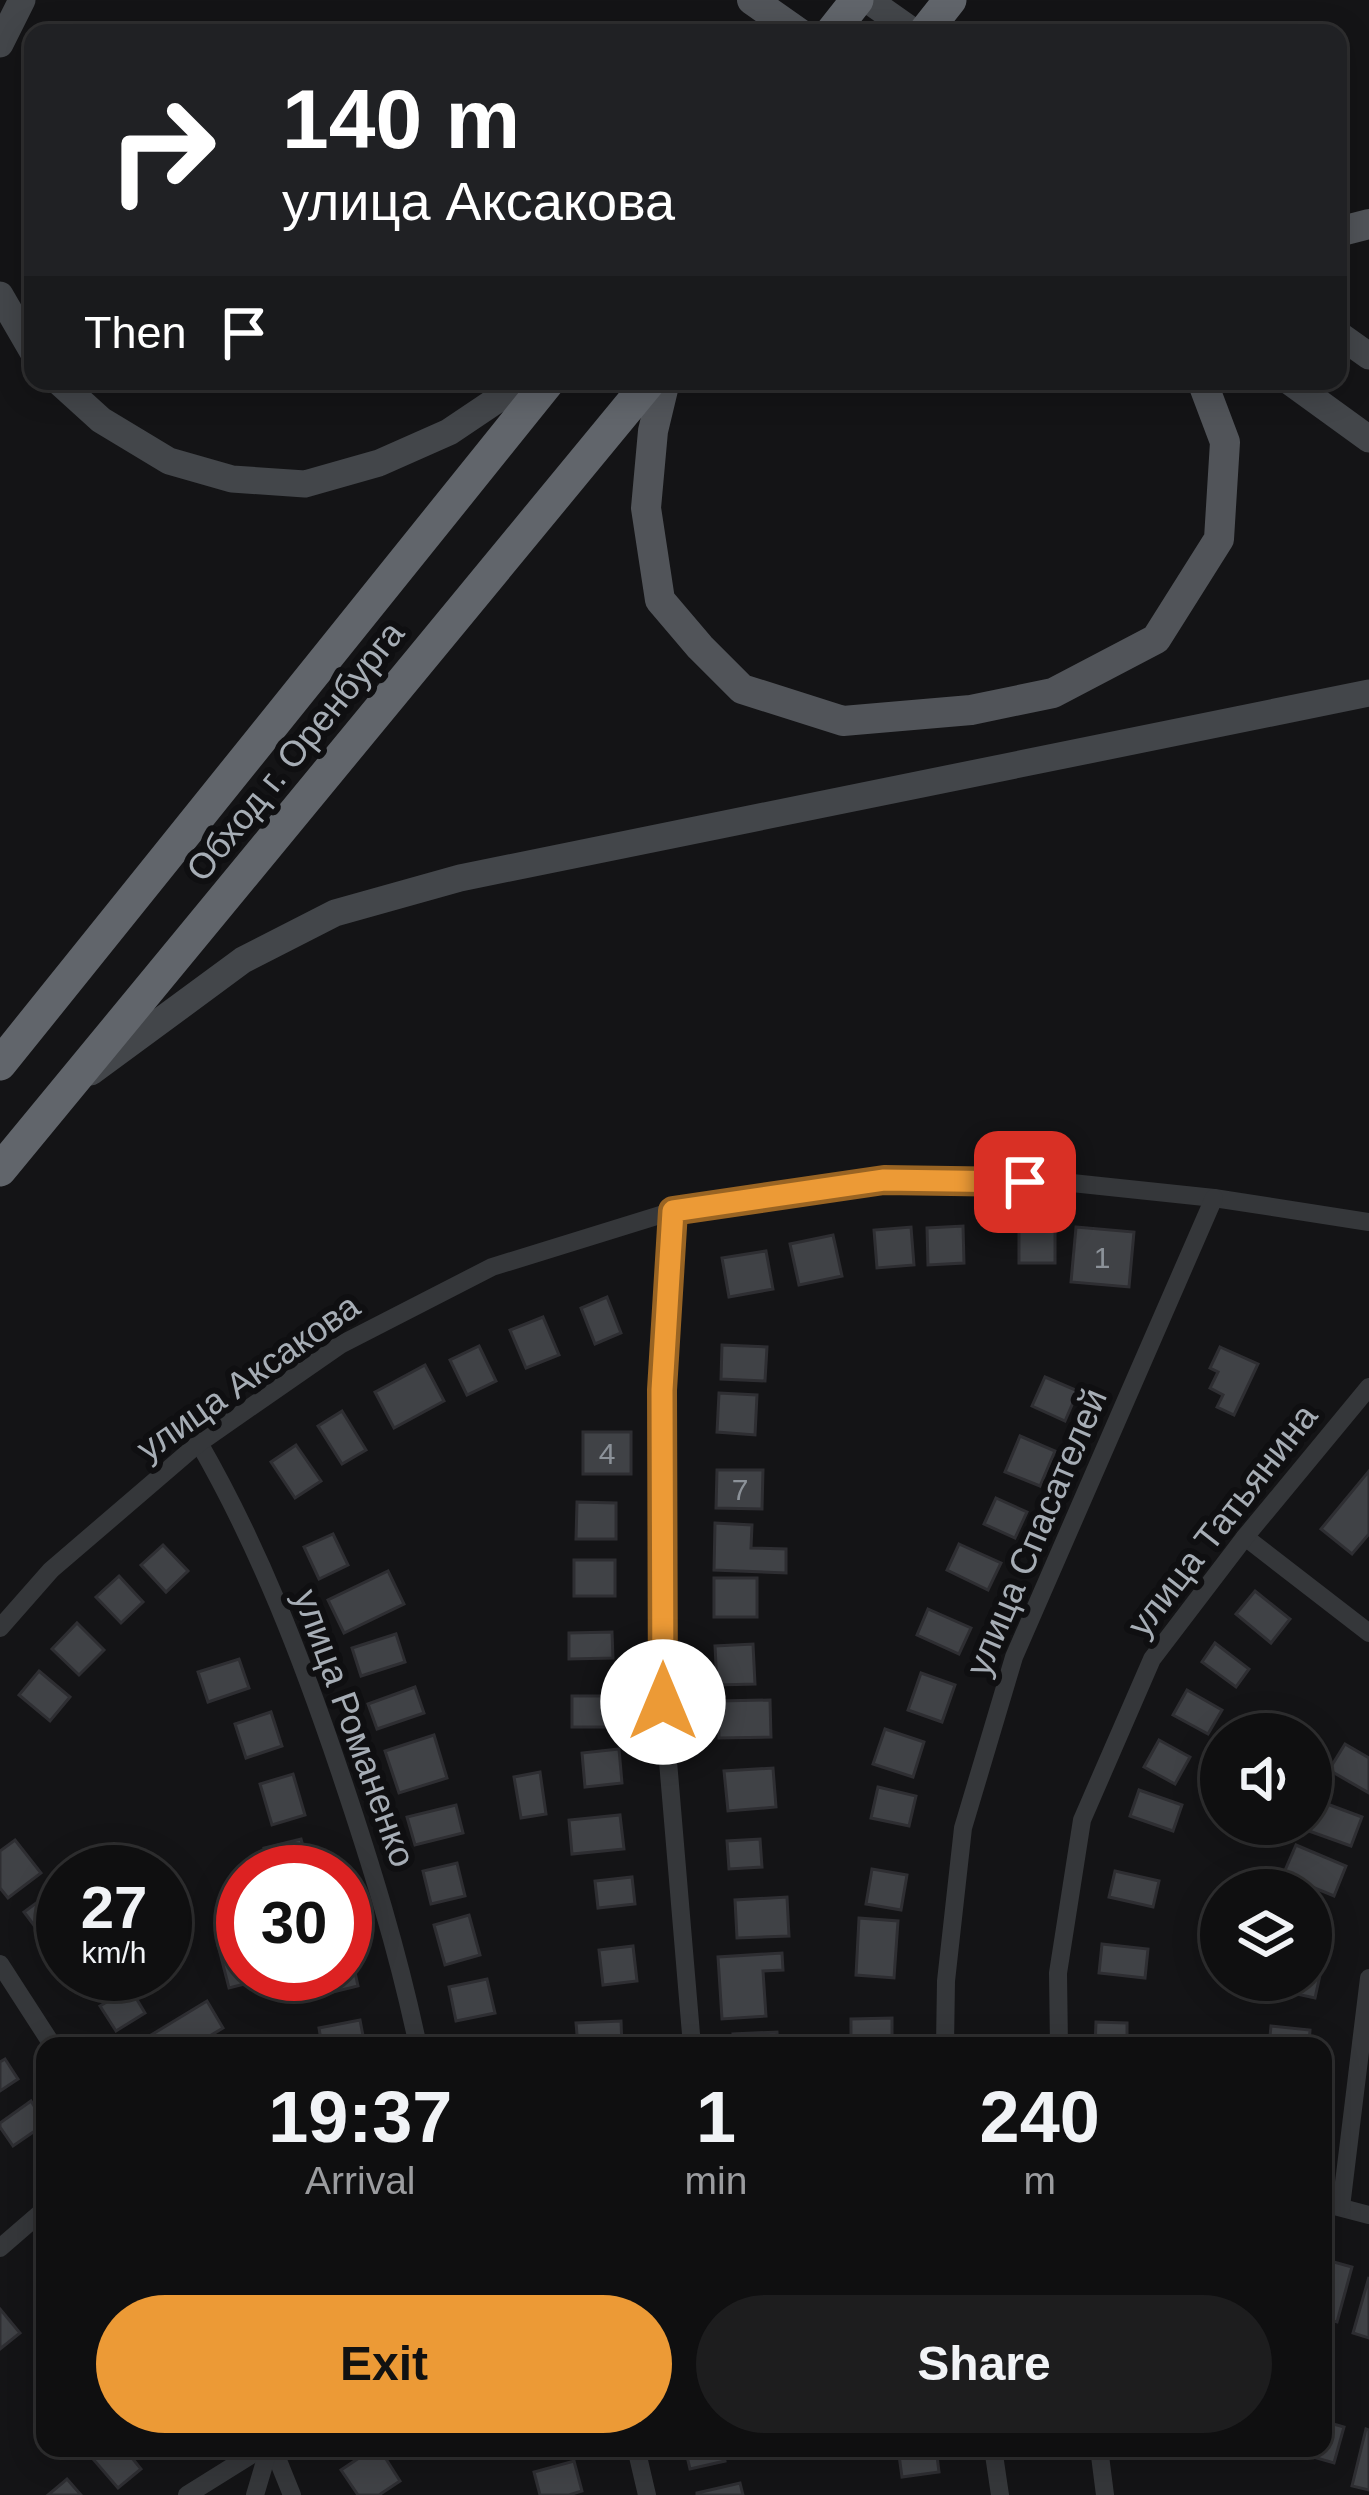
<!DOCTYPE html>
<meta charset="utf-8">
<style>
:root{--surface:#0f0f10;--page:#1d1d1e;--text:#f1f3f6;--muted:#9b9c9f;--line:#2f2f30;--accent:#ec9a36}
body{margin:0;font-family:Helvetica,sans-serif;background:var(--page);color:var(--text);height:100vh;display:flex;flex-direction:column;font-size:45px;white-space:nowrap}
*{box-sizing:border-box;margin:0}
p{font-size:39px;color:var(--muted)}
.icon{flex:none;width:66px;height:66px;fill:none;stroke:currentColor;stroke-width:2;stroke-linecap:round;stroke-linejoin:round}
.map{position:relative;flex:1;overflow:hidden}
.panel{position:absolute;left:36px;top:2037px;width:1296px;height:420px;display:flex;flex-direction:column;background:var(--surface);border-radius:24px;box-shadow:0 6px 30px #0003,0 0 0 3px var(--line)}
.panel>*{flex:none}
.top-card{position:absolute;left:24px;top:24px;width:1323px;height:366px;border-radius:24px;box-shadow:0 6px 30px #0003,0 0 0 3px var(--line);background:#202124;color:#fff;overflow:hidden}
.tools{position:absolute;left:1200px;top:1713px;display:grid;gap:24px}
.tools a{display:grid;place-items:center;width:132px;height:132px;border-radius:50%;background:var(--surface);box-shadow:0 6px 30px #0003,0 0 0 3px var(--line);font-size:60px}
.speed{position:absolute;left:36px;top:1845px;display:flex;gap:24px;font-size:60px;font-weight:700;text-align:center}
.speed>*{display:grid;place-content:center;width:156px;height:156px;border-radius:50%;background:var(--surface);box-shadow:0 6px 30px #0003,0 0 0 3px var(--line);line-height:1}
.speed small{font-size:30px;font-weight:400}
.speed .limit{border:18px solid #d22;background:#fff;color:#111}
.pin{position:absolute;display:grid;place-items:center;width:102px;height:102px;color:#fff;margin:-51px;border-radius:24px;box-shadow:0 6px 18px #0006}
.me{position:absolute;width:132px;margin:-66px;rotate:0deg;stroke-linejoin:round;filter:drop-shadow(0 0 9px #0008)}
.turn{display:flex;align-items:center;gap:42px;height:252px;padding:0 60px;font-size:54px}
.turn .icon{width:156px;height:156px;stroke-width:2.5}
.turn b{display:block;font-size:84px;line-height:102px}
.then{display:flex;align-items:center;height:114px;padding:0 60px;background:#0003;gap:24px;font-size:45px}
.eta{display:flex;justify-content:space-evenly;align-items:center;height:204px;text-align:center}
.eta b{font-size:72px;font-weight:800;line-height:84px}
.button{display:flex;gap:24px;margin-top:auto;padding:24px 60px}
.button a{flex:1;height:138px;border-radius:72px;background:var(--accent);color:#111;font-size:48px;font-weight:800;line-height:138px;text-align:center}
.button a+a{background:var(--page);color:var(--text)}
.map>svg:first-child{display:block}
.building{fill:#404246;stroke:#2e2e32;stroke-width:3}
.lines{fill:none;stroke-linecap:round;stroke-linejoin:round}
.street{stroke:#35373a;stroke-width:18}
.secondary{stroke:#43464a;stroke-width:27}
.primary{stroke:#515459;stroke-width:30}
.highway{stroke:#61656b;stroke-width:33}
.route-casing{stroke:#996423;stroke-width:30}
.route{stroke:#ec9a36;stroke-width:21}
.labels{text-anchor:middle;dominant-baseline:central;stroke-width:12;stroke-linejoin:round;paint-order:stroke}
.number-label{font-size:30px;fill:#8c9299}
.street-label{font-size:36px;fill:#a6adb5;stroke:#0f0f11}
</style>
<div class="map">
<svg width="1369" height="2495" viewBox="0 0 1369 2495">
<rect width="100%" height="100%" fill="#141416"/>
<g class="building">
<rect x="1019" y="1224" width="36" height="39"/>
<polygon points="963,1226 964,1263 928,1265 927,1228"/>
<polygon points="911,1227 914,1265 877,1268 874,1230"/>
<polygon points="1076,1227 1134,1232 1129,1287 1071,1282"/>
<polygon points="833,1235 842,1276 799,1285 790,1244"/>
<polygon points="766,1251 773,1289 729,1297 722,1258"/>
<polygon points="607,1297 621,1333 595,1344 581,1308"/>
<polygon points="543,1317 559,1355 526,1368 510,1330"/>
<polygon points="722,1345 767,1347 765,1381 721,1379"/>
<polygon points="479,1346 496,1381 467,1395 450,1360"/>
<polygon points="1220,1347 1258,1364 1234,1415 1217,1407 1223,1395 1210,1388 1218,1372 1210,1368"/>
<polygon points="425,1365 444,1401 394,1428 375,1392"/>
<polygon points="1045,1377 1078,1391 1065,1421 1032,1406"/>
<polygon points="719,1393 757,1395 755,1435 717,1432"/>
<polygon points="342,1411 366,1450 342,1464 318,1426"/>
<rect x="583" y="1432" width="48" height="42"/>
<polygon points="1020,1436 1055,1451 1040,1486 1005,1472"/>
<polygon points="296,1445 321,1481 295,1498 271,1462"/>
<polygon points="717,1470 763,1470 762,1509 716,1508"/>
<polygon points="1369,1471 1369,1534 1352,1554 1321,1529"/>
<polygon points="996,1498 1027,1512 1015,1538 984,1524"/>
<polygon points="577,1502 616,1503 616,1539 576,1539"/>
<polygon points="715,1523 752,1525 751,1548 786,1549 786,1573 714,1570"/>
<polygon points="333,1534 348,1565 319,1579 304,1547"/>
<polygon points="959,1544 1001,1563 988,1590 947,1570"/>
<polygon points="163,1545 188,1571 166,1592 141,1565"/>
<rect x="574" y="1560" width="41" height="36"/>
<polygon points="388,1571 404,1604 344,1633 328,1600"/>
<polygon points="119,1576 143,1602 121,1623 96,1597"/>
<rect x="714" y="1578" width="43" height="39"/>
<polygon points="1255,1591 1290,1619 1271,1643 1236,1614"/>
<polygon points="928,1609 971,1628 959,1654 917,1635"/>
<polygon points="77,1623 104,1650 79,1675 52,1649"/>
<polygon points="612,1632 613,1658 569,1659 569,1633"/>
<polygon points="396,1634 405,1662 361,1676 352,1648"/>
<polygon points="1215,1643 1249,1669 1236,1687 1202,1662"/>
<polygon points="753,1644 755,1684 717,1685 715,1646"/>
<polygon points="239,1659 249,1688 208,1702 198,1672"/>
<polygon points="39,1671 70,1697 50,1721 19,1695"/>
<polygon points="921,1673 955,1685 942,1722 908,1710"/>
<polygon points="415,1687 424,1713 377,1729 368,1704"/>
<polygon points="1187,1690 1222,1710 1208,1734 1173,1715"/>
<rect x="572" y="1696" width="41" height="31"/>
<polygon points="770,1700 771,1737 719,1738 718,1701"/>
<polygon points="271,1712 282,1746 246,1758 235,1724"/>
<polygon points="885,1729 924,1742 913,1777 873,1764"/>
<polygon points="434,1735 447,1778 399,1793 385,1751"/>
<polygon points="1159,1740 1190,1757 1175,1784 1144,1767"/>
<polygon points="1345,1744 1369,1758 1369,1793 1329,1770"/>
<polygon points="619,1749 622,1783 585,1787 582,1753"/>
<polygon points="773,1768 776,1807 728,1811 724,1771"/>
<polygon points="540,1772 546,1814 521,1818 514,1777"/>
<polygon points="293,1774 305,1815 272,1825 260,1784"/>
<polygon points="878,1787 916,1796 909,1826 871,1818"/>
<polygon points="1139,1790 1182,1805 1173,1831 1130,1816"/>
<polygon points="1311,1798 1362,1817 1351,1846 1295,1826 1311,1824"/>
<polygon points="456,1805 463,1833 415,1845 407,1817"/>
<polygon points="620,1815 624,1849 572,1854 569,1820"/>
<polygon points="301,1839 309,1868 293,1872 270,1872 264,1848"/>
<polygon points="760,1839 762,1867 729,1869 727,1841"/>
<polygon points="15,1840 41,1873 8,1898 0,1888 0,1851"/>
<polygon points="1296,1845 1346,1866 1334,1896 1283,1875"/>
<polygon points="457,1863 465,1896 431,1904 423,1871"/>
<polygon points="872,1869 907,1875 901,1910 866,1904"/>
<polygon points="1115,1871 1159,1881 1153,1907 1109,1897"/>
<polygon points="632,1877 635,1904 598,1908 595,1881"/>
<polygon points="47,1895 63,1917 63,1927 45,1940 24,1912"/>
<polygon points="787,1897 789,1936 737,1938 735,1900"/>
<polygon points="1311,1912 1330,1916 1323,1949 1311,1946"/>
<polygon points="469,1915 480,1955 445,1965 434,1925"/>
<polygon points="859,1918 898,1921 894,1978 856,1975"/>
<polygon points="243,1939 243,1974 284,1974 229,1988 218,1945"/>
<polygon points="1102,1944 1148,1949 1145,1978 1099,1973"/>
<polygon points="633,1946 637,1981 603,1985 599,1950"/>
<polygon points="782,1953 783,1970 763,1971 766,2016 722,2019 718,1957"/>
<polygon points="351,1954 358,1986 317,1996 312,1974 345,1974 345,1956"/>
<polygon points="1311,1964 1322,1966 1315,1998 1264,1987 1265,1980 1311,1980"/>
<polygon points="487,1979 495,2013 456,2021 449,1987"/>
<polygon points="130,1988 145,2013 116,2031 100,2006"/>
<polygon points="207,2001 223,2028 193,2046 133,2046"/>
<polygon points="892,2018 892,2046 851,2046 851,2019"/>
<polygon points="360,2020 365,2046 322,2046 319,2028"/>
<polygon points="621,2021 622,2046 578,2046 576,2023"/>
<polygon points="1096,2022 1127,2023 1127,2046 1095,2046"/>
<polygon points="1271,2026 1310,2030 1309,2046 1269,2046"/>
<polygon points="777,2032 778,2046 734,2046 733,2034"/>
<polygon points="5,2059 18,2079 0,2091 0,2062"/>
<polygon points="31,2101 45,2124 13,2146 0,2127 0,2123"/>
<polygon points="1323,2259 1352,2267 1337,2322 1323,2318"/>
<polygon points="1369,2277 1369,2338 1353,2333"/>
<polygon points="0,2309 20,2333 0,2349"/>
<polygon points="1323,2421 1344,2427 1334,2463 1299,2453 1301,2448 1323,2448"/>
<polygon points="1366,2429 1369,2430 1369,2490 1352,2486"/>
<polygon points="92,2448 124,2448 141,2469 118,2488 87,2452"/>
<polygon points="374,2448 379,2448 400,2481 379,2495 358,2495 341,2470"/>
<polygon points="685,2448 722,2448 725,2461 690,2469"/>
<polygon points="898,2448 936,2448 939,2472 902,2477"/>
<polygon points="574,2461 582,2491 569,2495 540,2495 534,2472"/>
<polygon points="67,2479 81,2495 48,2495"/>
<polygon points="740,2483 743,2495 697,2495 697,2493"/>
</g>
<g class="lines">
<g class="street">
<polyline points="673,1211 662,1390 663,1702 692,2046"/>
<path d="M199 1443C259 1547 302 1659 340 1772 371 1864 398 1951 418 2046"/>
<polyline points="1245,1537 1369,1633"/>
<polyline points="0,1628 51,1570 199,1443 340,1345 492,1267 673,1211 884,1180 1072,1183 1214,1198 1369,1222"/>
<polyline points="0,1964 53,2046"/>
<polyline points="945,2046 946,1981 963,1828 1014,1657 1214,1198"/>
<polyline points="1059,2046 1058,1973 1082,1820 1152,1659 1245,1537 1369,1387"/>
<polyline points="1323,2203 1369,2215"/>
<polyline points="1341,2207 1369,1978"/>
<polyline points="0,2248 45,2209"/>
<polyline points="273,2448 292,2495"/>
<polyline points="636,2448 647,2495"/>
<polyline points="993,2448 1000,2495"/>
<polyline points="1099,2448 1105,2495"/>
<polyline points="187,2495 262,2448"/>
<polyline points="255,2495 269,2448"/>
</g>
<g class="secondary">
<polyline points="868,0 915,33"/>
<polyline points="0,44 22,0"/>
<polyline points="0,295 33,352"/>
<polyline points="1338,334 1369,356"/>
<polyline points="58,381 101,420 169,461 232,479 305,484 379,463 449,432 525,381"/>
<polyline points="1289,381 1369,439"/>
<polyline points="91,1072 243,960 335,913 460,878 1369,693"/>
</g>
<g class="primary">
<polyline points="752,0 799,33"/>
<polyline points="1338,232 1369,224"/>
<polyline points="665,381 653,431 646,508 660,600 700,647 742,689 843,721 971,710 1053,693 1156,639 1219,539 1225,442 1202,381"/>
</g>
<g class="highway">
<polyline points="831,33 857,0"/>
<polyline points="924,33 950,0"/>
<polyline points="0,1064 549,381"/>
<polyline points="0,1170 650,381"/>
</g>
</g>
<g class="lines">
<defs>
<polyline id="route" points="663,1702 662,1390 673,1211 884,1180 1025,1182"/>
</defs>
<use href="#route" class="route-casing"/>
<use href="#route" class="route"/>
</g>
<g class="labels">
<g class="number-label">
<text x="1102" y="1257">1</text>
<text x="607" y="1453">4</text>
<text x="740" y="1489">7</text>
</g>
<g class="street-label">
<text transform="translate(295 751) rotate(-51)">Обход г. Оренбурга</text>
<text transform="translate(248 1377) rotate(-35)">улица Аксакова</text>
<text transform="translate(1222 1520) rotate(-52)">улица Татьянина</text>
<text transform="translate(1036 1532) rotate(-67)">улица Спасателей</text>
<text transform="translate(355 1728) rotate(70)">улица Романенко</text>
</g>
</g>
</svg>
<div class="tools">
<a><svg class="icon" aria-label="sound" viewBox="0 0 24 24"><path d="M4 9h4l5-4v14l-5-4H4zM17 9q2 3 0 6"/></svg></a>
<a><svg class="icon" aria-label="layers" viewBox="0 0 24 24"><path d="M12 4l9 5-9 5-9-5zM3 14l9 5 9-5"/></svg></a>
</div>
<div class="speed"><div>27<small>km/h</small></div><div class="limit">30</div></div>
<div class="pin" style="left:1025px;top:1182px;background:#d93025"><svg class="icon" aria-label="arrive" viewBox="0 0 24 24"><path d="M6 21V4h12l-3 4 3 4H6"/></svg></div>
<svg class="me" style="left:663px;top:1702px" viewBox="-20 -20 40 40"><circle r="19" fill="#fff"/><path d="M0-13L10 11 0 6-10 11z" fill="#ec9a36"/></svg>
<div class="top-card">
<div class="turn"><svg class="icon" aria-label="right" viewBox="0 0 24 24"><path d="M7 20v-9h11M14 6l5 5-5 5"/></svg><div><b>140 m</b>улица Аксакова</div></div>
<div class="then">Then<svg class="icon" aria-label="arrive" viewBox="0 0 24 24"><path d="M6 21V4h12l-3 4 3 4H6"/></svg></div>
</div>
<section class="panel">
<div class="eta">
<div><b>19:37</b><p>Arrival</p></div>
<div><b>1</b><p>min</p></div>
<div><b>240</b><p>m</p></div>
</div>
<div class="button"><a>Exit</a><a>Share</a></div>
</section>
</div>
